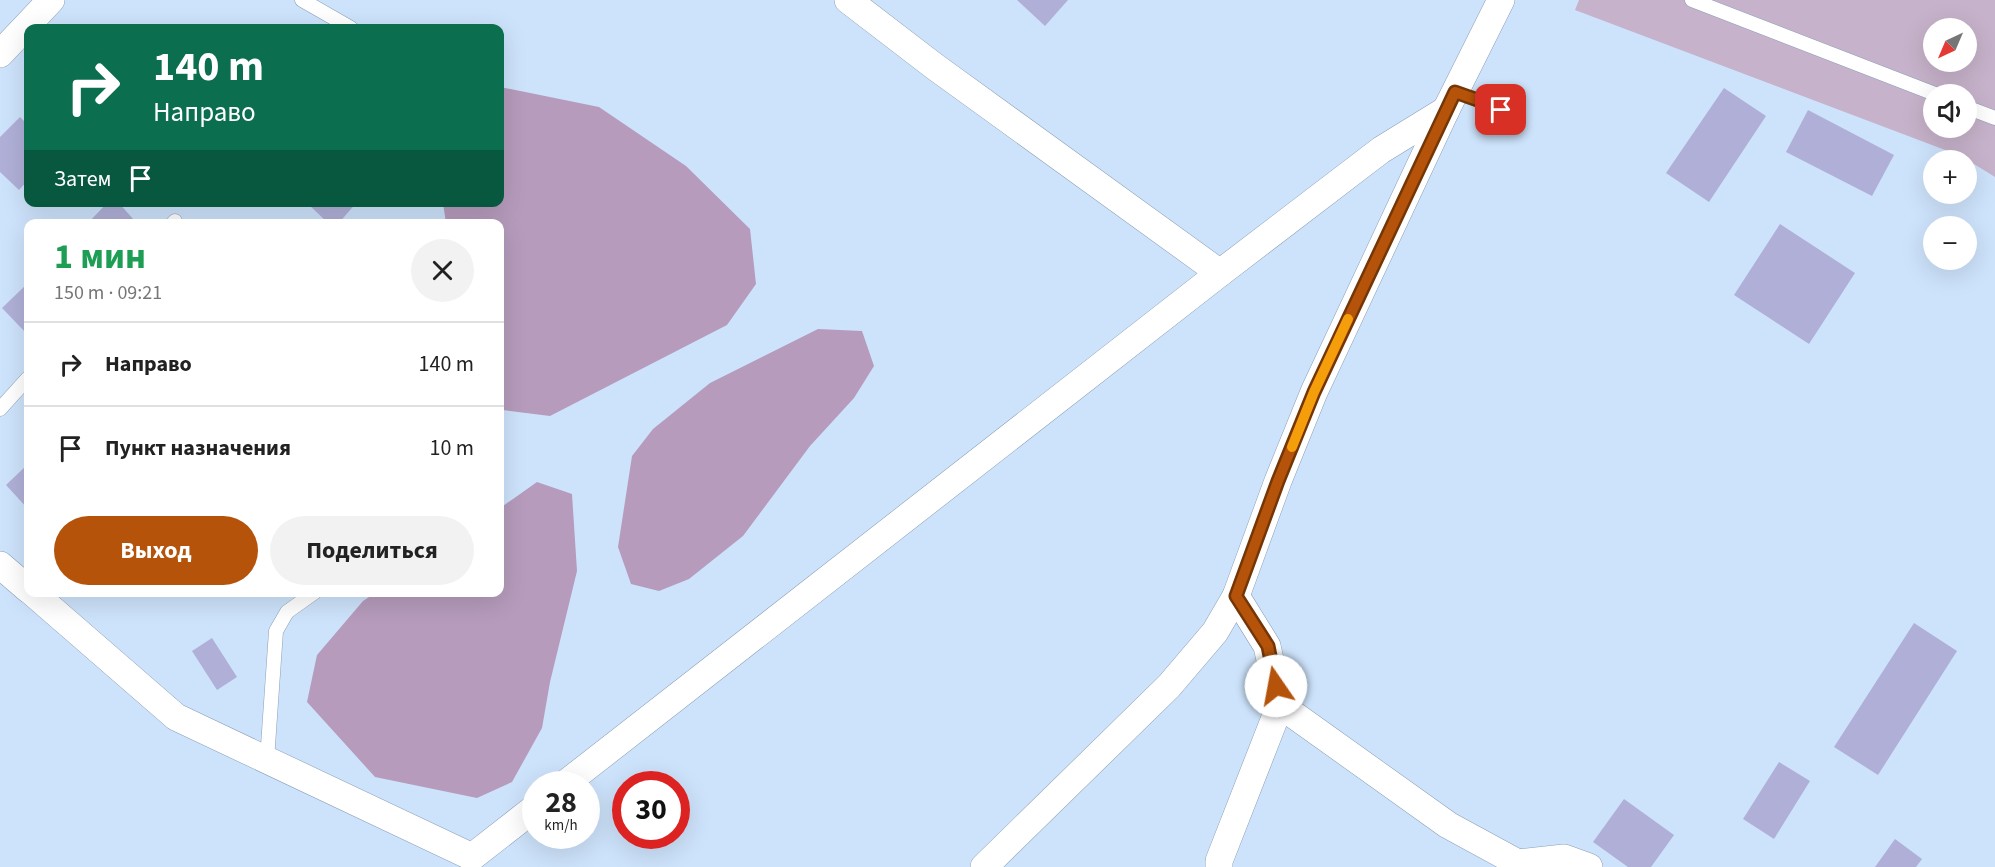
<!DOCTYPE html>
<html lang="ru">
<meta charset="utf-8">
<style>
:root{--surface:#fff;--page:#f2f2f2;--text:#222;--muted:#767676;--line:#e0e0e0;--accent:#b45309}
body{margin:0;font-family:"Source Sans 3",sans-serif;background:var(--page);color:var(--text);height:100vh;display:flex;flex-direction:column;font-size:22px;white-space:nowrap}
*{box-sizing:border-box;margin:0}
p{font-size:20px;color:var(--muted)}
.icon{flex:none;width:33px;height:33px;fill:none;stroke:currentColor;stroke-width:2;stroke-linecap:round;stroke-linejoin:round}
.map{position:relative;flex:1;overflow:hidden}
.panel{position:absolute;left:24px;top:219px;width:480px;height:378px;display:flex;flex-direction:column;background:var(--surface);border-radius:12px;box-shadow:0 6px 24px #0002}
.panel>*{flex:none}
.hud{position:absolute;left:24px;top:24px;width:480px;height:183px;border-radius:12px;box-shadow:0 6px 24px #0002;background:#0b6e4f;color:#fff;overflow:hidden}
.needle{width:39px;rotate:224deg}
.fabs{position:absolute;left:1923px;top:18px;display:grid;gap:12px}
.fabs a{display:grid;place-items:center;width:54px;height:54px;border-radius:50%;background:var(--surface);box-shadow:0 6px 24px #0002;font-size:30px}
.speed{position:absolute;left:522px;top:771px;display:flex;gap:12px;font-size:30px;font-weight:700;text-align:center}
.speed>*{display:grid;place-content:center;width:78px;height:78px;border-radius:50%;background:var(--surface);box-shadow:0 6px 24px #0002;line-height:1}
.speed small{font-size:15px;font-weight:400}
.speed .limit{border:9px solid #d22;background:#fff;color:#111}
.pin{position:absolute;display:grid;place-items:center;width:51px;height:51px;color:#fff;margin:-26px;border-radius:12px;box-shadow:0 3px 9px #0006}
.me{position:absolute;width:66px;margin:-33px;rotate:348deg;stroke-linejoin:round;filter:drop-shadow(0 0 4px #0008)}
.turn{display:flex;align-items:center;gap:21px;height:126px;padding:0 30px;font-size:27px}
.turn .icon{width:78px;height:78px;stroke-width:2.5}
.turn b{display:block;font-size:42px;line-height:51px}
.then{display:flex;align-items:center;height:57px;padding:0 30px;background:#0003;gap:12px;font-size:22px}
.round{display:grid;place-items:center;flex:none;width:63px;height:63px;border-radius:32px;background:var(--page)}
.headline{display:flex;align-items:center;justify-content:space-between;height:102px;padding:0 30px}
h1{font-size:36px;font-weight:700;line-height:45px;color:#1e9e55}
.primary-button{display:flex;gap:12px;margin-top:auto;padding:12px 30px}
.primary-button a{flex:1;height:69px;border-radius:36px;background:var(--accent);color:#fff;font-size:24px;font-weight:700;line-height:69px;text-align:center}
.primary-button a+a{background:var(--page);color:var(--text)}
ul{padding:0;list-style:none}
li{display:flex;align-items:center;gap:18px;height:84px;padding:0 30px;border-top:2px solid var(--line)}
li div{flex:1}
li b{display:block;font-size:22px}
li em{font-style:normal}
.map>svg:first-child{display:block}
.green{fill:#c6b2ca;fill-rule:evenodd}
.forest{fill:#b69bbc}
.building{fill:#b0afd7}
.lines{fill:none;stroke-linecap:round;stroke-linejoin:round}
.lane-casing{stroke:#8b9fb6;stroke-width:15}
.street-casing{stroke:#8b9fb6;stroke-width:28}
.lane{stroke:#fff;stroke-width:14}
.street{stroke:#fff;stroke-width:27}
.route-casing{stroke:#753606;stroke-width:15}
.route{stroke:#b45309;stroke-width:10}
.slow{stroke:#f59e0b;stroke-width:10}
</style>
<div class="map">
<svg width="1995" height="867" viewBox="0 0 1995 867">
<rect width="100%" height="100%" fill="#cde3fb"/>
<path class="green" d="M1579 0H1995V177L1961 156 1575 10ZM1934 28H1966V62H1934ZM1934 94H1966V128H1934Z"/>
<g class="forest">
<polygon points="500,87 599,107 686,166 750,229 756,284 727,325 550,416 503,410 500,406 500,224 446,223 443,203 500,202"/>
<polygon points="818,329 862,331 874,366 854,398 810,446 743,536 689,579 659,591 631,584 618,547 632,456 653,429 710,383"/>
<polygon points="537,482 572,494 577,571 550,682 542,728 512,782 477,798 375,777 307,702 317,655 363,601 375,593 500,592 500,508"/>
</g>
<g class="building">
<polygon points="1017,0 1068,0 1045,26"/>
<polygon points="1724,88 1766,116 1709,202 1666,173"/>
<polygon points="1808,110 1894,155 1872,196 1786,152"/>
<polygon points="20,117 28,125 28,180 19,190 0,172 0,137"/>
<polygon points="108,202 118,202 134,220 130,224 87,224"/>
<polygon points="306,202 357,202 338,224 329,224"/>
<polygon points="1780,224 1855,273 1809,344 1734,295"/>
<polygon points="28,283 28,331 26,333 2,308"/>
<polygon points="28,464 28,509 6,485"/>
<polygon points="1914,623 1957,651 1878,775 1834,747"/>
<polygon points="212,638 237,677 217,690 192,651"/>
<polygon points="1779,762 1810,781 1774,839 1743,819"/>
<polygon points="1624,799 1674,835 1651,867 1628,867 1593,842"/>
<polygon points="1895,839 1922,859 1916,867 1875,867"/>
</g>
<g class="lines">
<defs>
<g id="lane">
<polyline points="302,0 351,28"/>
<polyline points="1692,0 1935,94"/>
<polyline points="1455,92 1487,103 1516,118"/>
<polyline points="1966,107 1995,118"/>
<polyline points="172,224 175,221"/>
<polyline points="0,409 28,378"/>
<polyline points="267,760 276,631 287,612 315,592"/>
</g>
<g id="street">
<polyline points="848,0 934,66 1220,273"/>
<polyline points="0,54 51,0"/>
<polyline points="0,565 28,589"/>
<polyline points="32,592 176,717 472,857 536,807"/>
<polyline points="1280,705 1448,825 1518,863 1564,858 1589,867"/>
<polyline points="565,784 1220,273 1381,150 1446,110"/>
<polyline points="984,867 1169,686 1215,632 1236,596 1278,481 1314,392 1446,110 1501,0"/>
<polyline points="1219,867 1219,861 1280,705 1267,646 1236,596"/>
</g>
</defs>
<use href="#lane" class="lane-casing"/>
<use href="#street" class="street-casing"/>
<use href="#lane" class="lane"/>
<use href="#street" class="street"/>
</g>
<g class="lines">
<defs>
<polyline id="route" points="1276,686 1268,646 1236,596 1278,481 1314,392 1455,92 1486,103 1501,110"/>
</defs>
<use href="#route" class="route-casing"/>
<use href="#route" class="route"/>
<polyline class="slow" points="1292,447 1314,392 1348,319"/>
</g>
</svg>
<div class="fabs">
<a><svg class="needle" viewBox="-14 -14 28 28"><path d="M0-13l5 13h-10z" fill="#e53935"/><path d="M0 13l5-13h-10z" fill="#767676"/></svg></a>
<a><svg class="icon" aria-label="sound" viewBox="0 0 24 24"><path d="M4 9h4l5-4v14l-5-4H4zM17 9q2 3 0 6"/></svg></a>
<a>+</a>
<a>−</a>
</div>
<div class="speed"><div>28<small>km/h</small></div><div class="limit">30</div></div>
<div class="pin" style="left:1501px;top:110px;background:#d93025"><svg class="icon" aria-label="arrive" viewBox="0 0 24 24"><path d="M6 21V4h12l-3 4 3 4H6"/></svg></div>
<svg class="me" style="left:1276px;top:686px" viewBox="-20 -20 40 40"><circle r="19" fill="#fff"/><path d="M0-13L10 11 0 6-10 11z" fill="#b45309"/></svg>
<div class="hud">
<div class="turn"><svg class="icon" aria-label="right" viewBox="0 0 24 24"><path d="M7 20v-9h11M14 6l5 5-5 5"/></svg><div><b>140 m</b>Направо</div></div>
<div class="then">Затем<svg class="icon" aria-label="arrive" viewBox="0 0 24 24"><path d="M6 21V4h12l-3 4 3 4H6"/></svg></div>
</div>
<section class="panel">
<div class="headline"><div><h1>1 мин</h1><p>150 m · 09:21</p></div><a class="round"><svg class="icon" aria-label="close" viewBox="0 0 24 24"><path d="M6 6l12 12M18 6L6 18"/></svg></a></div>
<ul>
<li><svg class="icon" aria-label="right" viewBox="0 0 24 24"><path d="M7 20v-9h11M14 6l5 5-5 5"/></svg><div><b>Направо</b></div><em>140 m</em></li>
<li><svg class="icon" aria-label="arrive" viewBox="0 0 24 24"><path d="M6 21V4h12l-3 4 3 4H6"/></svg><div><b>Пункт назначения</b></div><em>10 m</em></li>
</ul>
<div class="primary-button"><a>Выход</a><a>Поделиться</a></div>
</section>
</div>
